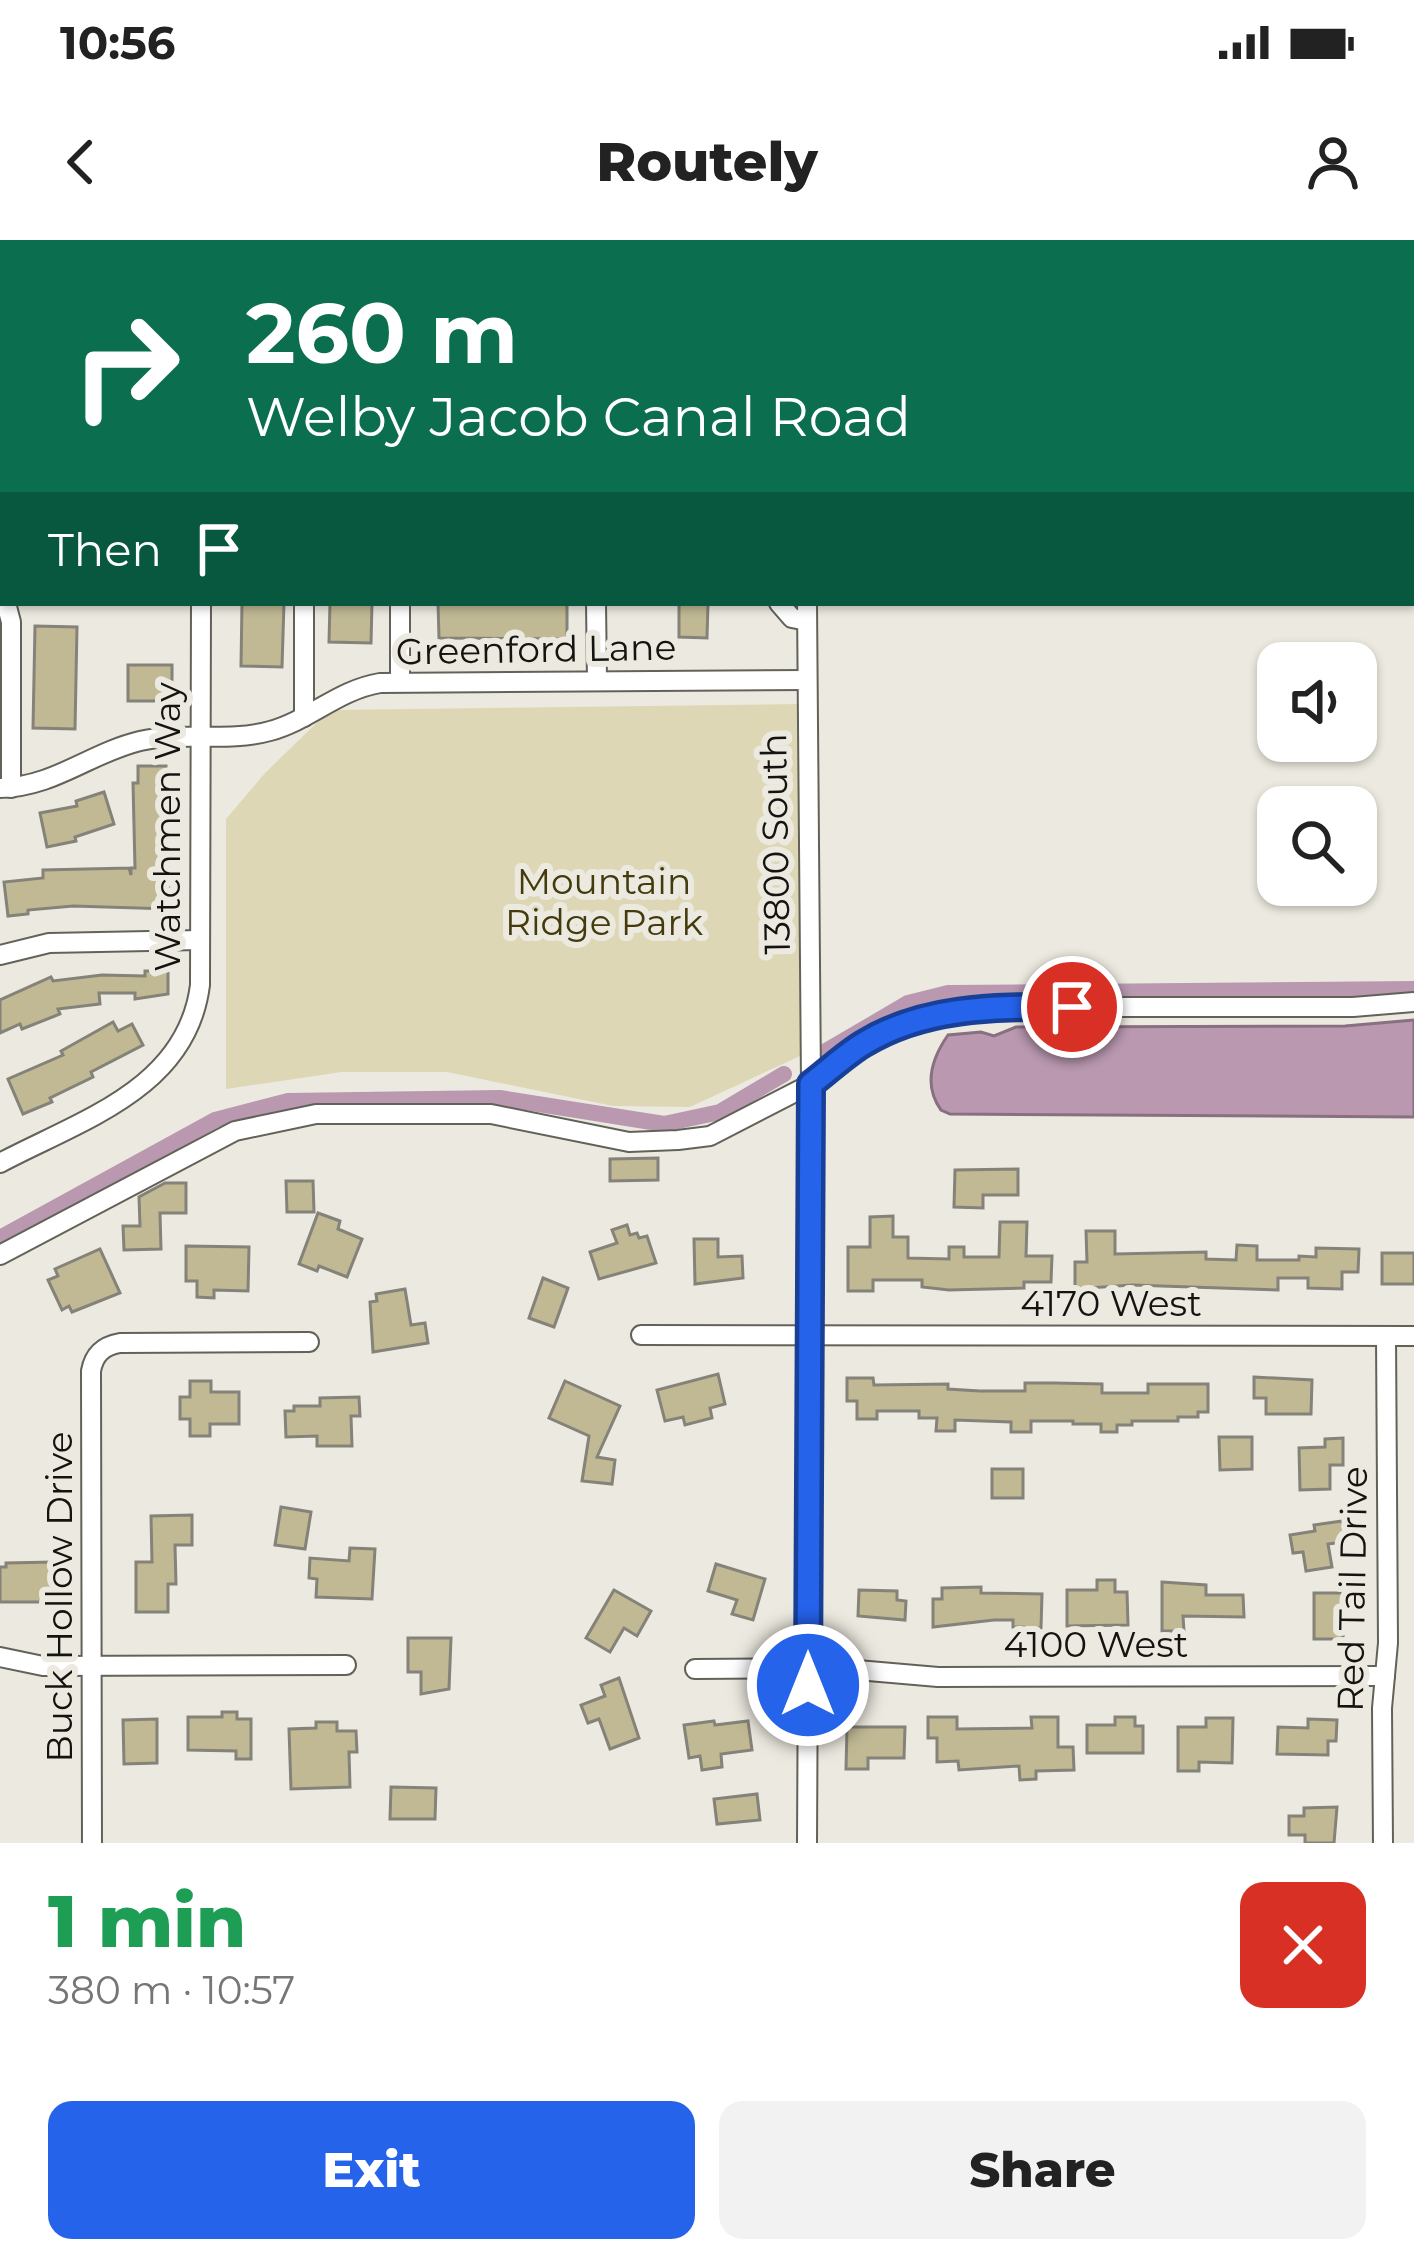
<!DOCTYPE html>
<meta charset="utf-8">
<style>
:root{--surface:#fff;--page:#f2f2f2;--text:#222;--muted:#767676;--accent:#2563eb}
body{margin:0;font-family:Montserrat,sans-serif;background:var(--page);color:var(--text);height:100vh;display:flex;flex-direction:column;font-size:45px;white-space:nowrap}
*{box-sizing:border-box;margin:0}
p{font-size:39px;color:var(--muted)}
.icon{flex:none;width:66px;height:66px;fill:none;stroke:currentColor;stroke-width:2;stroke-linecap:round;stroke-linejoin:round}
.map{position:relative;height:1603px;overflow:hidden}
.details{display:flex;flex-direction:column;background:var(--surface);flex:1}
.details>*{flex:none}
.banner{position:absolute;left:0px;top:0px;width:1416px;height:366px;box-shadow:0 3px 9px #0004;background:#0b6e4f;color:#fff;overflow:hidden}
.controls{position:absolute;left:1257px;top:402px;display:grid;gap:24px}
.controls a{display:grid;place-items:center;width:120px;height:120px;border-radius:24px;background:var(--surface);box-shadow:0 3px 9px #0004;font-size:60px}
.pin{position:absolute;display:grid;place-items:center;width:102px;height:102px;color:#fff;margin:-51px;border:6px solid #fff;border-radius:50%;box-shadow:0 3px 12px #0007}
.me{position:absolute;width:132px;margin:-66px;rotate:0deg;stroke-linejoin:round;filter:drop-shadow(0 0 9px #0008)}
.turn{display:flex;align-items:center;gap:42px;height:252px;padding:0 48px;font-size:54px}
.turn .icon{width:156px;height:156px;stroke-width:2.5}
.turn b{display:block;font-size:84px;line-height:102px}
.then{display:flex;align-items:center;height:114px;padding:0 48px;background:#0003;gap:24px;font-size:45px}
.round{display:grid;place-items:center;flex:none;width:126px;height:126px;border-radius:24px;background:var(--page)}
.summary{display:flex;align-items:center;justify-content:space-between;height:204px;padding:0 48px}
h1{font-size:72px;font-weight:800;line-height:90px;color:#1e9e55}
.primary-button{display:flex;gap:24px;margin-top:auto;padding:24px 48px}
.primary-button a{flex:1;height:138px;border-radius:24px;background:var(--accent);color:#fff;font-size:48px;font-weight:800;line-height:138px;text-align:center}
.primary-button a+a{background:var(--page);color:var(--text)}
.status{display:flex;justify-content:space-between;align-items:center;height:84px;padding:0 60px;background:var(--surface);direction:ltr}
.status svg{height:33px;fill:currentColor}
header{display:flex;justify-content:space-between;align-items:center;height:156px;padding:0 48px;background:var(--surface);font-size:54px;font-weight:800}
.map>svg:first-child{display:block}
.green{fill:#ddd7b6}
.water{fill:#b998b0;stroke:#887080;stroke-width:3}
.lines{fill:none;stroke-linecap:round;stroke-linejoin:round}
.canal{stroke:#b998b0;stroke-width:16}
.building{fill:#c0b994;stroke:#848279;stroke-width:3}
.minor-casing{stroke:#636259;stroke-width:22}
.minor{stroke:#fff;stroke-width:18}
.route-casing{stroke:#184099;stroke-width:30}
.route{stroke:#2563eb;stroke-width:21}
.labels{text-anchor:middle;dominant-baseline:central;stroke-width:12;stroke-linejoin:round;paint-order:stroke}
.street-label{font-size:36px;fill:#141310;stroke:#eceae0}
.park-label{font-size:36px;fill:#433b0c;stroke:#eceae0}
</style>
<div class="status"><b>10:56</b><svg viewBox="0 0 49 12"><path d="M0 12V9h3v3zM5 12V6h3v6zM10 12V3h3v9zM15 12V0h3v12zM26 1h20v11H26zM47 4h2v5h-2z"/></svg></div>
<header><svg class="icon" aria-label="back" viewBox="0 0 24 24"><path d="M15 5l-7 7 7 7"/></svg>Routely<svg class="icon" aria-label="person" viewBox="0 0 24 24"><circle cx="12" cy="8" r="4"/><path d="M4 21q1-7 8-7t8 7"/></svg></header>
<div class="map">
<svg width="1414" height="1603" viewBox="0 0 1414 1603">
<rect width="100%" height="100%" fill="#eceae0"/>
<polygon class="green" points="800,464 800,816 690,867 613,866 447,832 342,832 226,849 226,579 266,532 330,470"/>
<path class="water" d="M1414 780V877L950 874 941 870C923 845 932 818 948 795L981 792 994 796 1016 787 1345 786Z"/>
<g class="lines">
<g class="canal">
<polyline points="821,814 908,763 948,753 1414,749"/>
<polyline points="0,998 215,880 288,861 500,858 664,884 720,872 784,834"/>
</g>
</g>
<g class="building">
<polygon points="242,363 284,363 282,427 241,426"/>
<polygon points="330,363 372,363 371,403 329,402"/>
<polygon points="438,363 567,363 567,399 439,398"/>
<polygon points="679,363 708,363 707,398 679,397"/>
<polygon points="35,386 77,387 75,489 33,488"/>
<rect x="128" y="425" width="44" height="36"/>
<polygon points="138,526 166,526 169,669 73,666 28,670 28,674 8,676 4,642 43,638 43,630 129,628 131,635 131,628 135,628 133,543 138,543"/>
<polygon points="104,552 114,584 75,597 76,601 47,607 40,573 77,566 76,561"/>
<polygon points="145,731 168,731 168,754 135,759 135,753 99,753 100,764 58,769 60,774 22,789 20,784 0,793 0,760 51,737 53,741 102,735 145,736"/>
<polygon points="113,782 118,791 132,784 143,805 91,832 93,837 50,858 52,862 23,874 8,839 63,815 61,811"/>
<polygon points="658,918 658,940 610,941 610,919"/>
<polygon points="1018,929 1018,955 983,955 983,968 954,967 955,930"/>
<polygon points="286,941 313,941 314,972 287,972"/>
<polygon points="165,943 186,943 186,973 160,973 161,1009 124,1010 123,986 140,986 139,957"/>
<polygon points="318,973 340,981 338,989 362,999 347,1037 319,1026 317,1031 299,1024"/>
<polygon points="893,976 893,997 908,997 908,1018 949,1019 949,1007 964,1007 964,1017 999,1017 1000,982 1027,982 1026,1016 1052,1016 1051,1042 1024,1042 1024,1048 949,1050 922,1047 922,1040 873,1040 873,1051 848,1051 848,1007 870,1007 870,977"/>
<polygon points="627,985 630,995 637,993 639,998 647,996 656,1023 599,1039 590,1012 617,1003 612,990"/>
<polygon points="1086,991 1115,991 1115,1014 1206,1012 1206,1019 1236,1020 1237,1005 1257,1006 1257,1020 1299,1020 1299,1016 1316,1017 1316,1008 1359,1009 1358,1032 1342,1032 1342,1049 1308,1048 1308,1038 1278,1038 1278,1050 1132,1045 1075,1049 1075,1022 1087,1022"/>
<polygon points="694,999 718,999 718,1017 742,1016 743,1038 695,1044"/>
<polygon points="186,1006 249,1007 248,1051 214,1050 214,1058 197,1057 197,1041 186,1041"/>
<polygon points="100,1009 120,1053 72,1072 69,1066 62,1070 48,1040 58,1036 55,1029"/>
<rect x="1382" y="1013" width="32" height="31"/>
<polygon points="543,1038 568,1048 554,1087 529,1078"/>
<polygon points="405,1049 411,1085 425,1083 428,1103 373,1112 370,1062 377,1061 376,1054"/>
<polygon points="718,1134 725,1164 710,1168 712,1178 685,1185 683,1177 665,1181 657,1150"/>
<polygon points="1254,1137 1312,1140 1311,1174 1266,1174 1266,1158 1254,1158"/>
<polygon points="847,1138 873,1138 874,1145 948,1144 948,1149 980,1151 1025,1151 1025,1143 1055,1143 1102,1144 1102,1153 1148,1153 1148,1144 1208,1144 1208,1172 1198,1172 1198,1177 1178,1177 1178,1181 1132,1181 1132,1185 1117,1185 1117,1192 1101,1192 1101,1184 1073,1184 1073,1181 1031,1181 1031,1192 1011,1192 1011,1182 955,1180 955,1191 936,1191 937,1178 919,1178 919,1171 877,1171 877,1179 857,1179 857,1161 847,1161"/>
<polygon points="190,1141 211,1141 211,1152 239,1152 239,1184 210,1184 210,1196 190,1196 190,1179 180,1179 180,1157 190,1157"/>
<polygon points="565,1141 620,1166 597,1217 615,1220 612,1244 582,1241 589,1196 549,1178"/>
<polygon points="359,1157 360,1176 351,1176 352,1206 317,1206 317,1196 286,1197 285,1171 294,1171 294,1166 320,1166 320,1158"/>
<polygon points="1219,1197 1252,1197 1252,1229 1220,1230"/>
<polygon points="1343,1198 1343,1225 1330,1225 1330,1249 1300,1250 1299,1208 1325,1207 1325,1199"/>
<rect x="992" y="1229" width="31" height="29"/>
<polygon points="281,1267 311,1272 305,1309 275,1305"/>
<polygon points="192,1275 192,1305 175,1305 176,1344 168,1344 168,1372 136,1372 136,1322 152,1322 151,1276"/>
<polygon points="1342,1281 1345,1302 1328,1304 1332,1327 1306,1331 1303,1312 1293,1313 1290,1295 1315,1291 1314,1285"/>
<polygon points="350,1308 375,1309 372,1359 316,1357 317,1339 309,1338 310,1318 349,1321"/>
<polygon points="53,1322 53,1362 0,1362 0,1327 6,1327 6,1323"/>
<polygon points="716,1324 765,1339 753,1380 732,1374 737,1360 708,1351"/>
<polygon points="1097,1340 1115,1340 1115,1352 1127,1352 1128,1385 1067,1386 1067,1350 1097,1350"/>
<polygon points="1162,1342 1206,1345 1206,1355 1243,1355 1244,1377 1183,1376 1184,1391 1162,1391"/>
<polygon points="981,1347 981,1353 1042,1354 1041,1388 1013,1387 1013,1380 994,1380 933,1387 933,1359 942,1359 942,1348"/>
<polygon points="614,1350 651,1371 637,1396 624,1388 610,1412 586,1398"/>
<polygon points="859,1350 897,1351 897,1360 906,1361 905,1380 858,1376"/>
<rect x="1314" y="1353" width="29" height="46"/>
<polygon points="408,1398 451,1398 449,1449 421,1454 421,1432 408,1432"/>
<polygon points="619,1438 639,1498 610,1509 599,1479 588,1483 581,1465 605,1456 601,1445"/>
<polygon points="222,1472 237,1472 237,1479 251,1479 251,1519 236,1519 236,1511 188,1510 188,1477 222,1477"/>
<polygon points="928,1477 957,1477 957,1489 1032,1488 1031,1477 1058,1477 1058,1507 1073,1507 1074,1530 1036,1531 1036,1539 1020,1540 1019,1526 959,1530 958,1521 937,1522 937,1498 928,1498"/>
<polygon points="1115,1477 1135,1477 1135,1486 1143,1486 1143,1513 1087,1513 1087,1485 1115,1485"/>
<polygon points="1206,1478 1233,1478 1232,1523 1199,1522 1199,1531 1178,1531 1178,1487 1206,1487"/>
<polygon points="157,1479 157,1523 124,1524 123,1480"/>
<polygon points="1308,1479 1337,1480 1336,1501 1328,1501 1328,1515 1277,1514 1278,1487 1308,1488"/>
<polygon points="714,1481 715,1485 748,1481 752,1510 721,1514 722,1527 702,1530 700,1516 689,1518 684,1485"/>
<polygon points="316,1482 337,1482 337,1491 356,1491 357,1512 349,1512 350,1547 291,1549 289,1489 316,1488"/>
<polygon points="847,1487 905,1487 904,1518 868,1518 868,1529 846,1529"/>
<polygon points="391,1547 436,1548 435,1579 390,1579"/>
<polygon points="757,1554 760,1580 717,1584 714,1559"/>
<polygon points="1337,1567 1334,1603 1305,1603 1305,1595 1289,1595 1289,1576 1304,1576 1304,1568"/>
</g>
<g class="lines">
<defs>
<g id="minor">
<polyline points="97,0 99,3"/>
<polyline points="500,0 500,3"/>
<polyline points="595,0 595,3"/>
<polyline points="20,3 22,0"/>
<polyline points="180,3 184,0"/>
<polyline points="402,3 402,0"/>
<polyline points="809,3 809,0"/>
<polyline points="0,19 3,18"/>
<polyline points="0,122 3,120"/>
<polyline points="0,225 3,224"/>
<polyline points="0,328 3,327"/>
<polyline points="6,363 11,382 11,548"/>
<polyline points="304,363 304,477"/>
<polyline points="596,363 597,440"/>
<polyline points="779,363 792,378 807,381"/>
<polyline points="400,442 400,363"/>
<path d="M0 548C54 547 90 513 140 501 183 491 227 503 270 491 310 480 338 450 380 443L807 440"/>
<polyline points="0,715 49,703 200,700"/>
<path d="M0 923C81 880 187 849 200 745L201 363"/>
<polyline points="0,1015 235,891 316,874 491,874 629,902 678,900 710,896 811,844 863,804 910,781 944,772 1025,767 1353,767 1414,762"/>
<polyline points="641,1095 1414,1096"/>
<polyline points="0,1417 43,1426 346,1425"/>
<polyline points="695,1429 834,1428 938,1437 1385,1436"/>
<path d="M92 1603 91 1131C94 1114 103 1106 120 1103L309 1102"/>
<polyline points="807,1603 811,844 807,363"/>
<polyline points="1383,1603 1382,1468 1388,1403 1386,1096"/>
</g>
</defs>
<use href="#minor" class="minor-casing"/>
<use href="#minor" class="minor"/>
</g>
<g class="lines">
<defs>
<path id="route" d="M808 1445 811 844C828 831 845 815 863 804 926 765 1000 767 1072 767"/>
</defs>
<use href="#route" class="route-casing"/>
<use href="#route" class="route"/>
</g>
<g class="labels">
<g class="street-label">
<text transform="translate(536 409) rotate(-1)">Greenford Lane</text>
<text transform="translate(167 587) rotate(-90)">Watchmen Way</text>
<text transform="translate(775 604) rotate(-91)">13800 South</text>
<text x="1111" y="1063">4170 West</text>
<text transform="translate(1352 1349) rotate(-89)">Red Tail Drive</text>
<text transform="translate(59 1357) rotate(-90)">Buck Hollow Drive</text>
<text x="1096" y="1404">4100 West</text>
</g>
<g class="park-label">
<text x="604" y="641">Mountain<tspan x="604" dy="41">Ridge Park</tspan></text>
</g>
</g>
</svg>
<div class="controls">
<a><svg class="icon" aria-label="sound" viewBox="0 0 24 24"><path d="M4 9h4l5-4v14l-5-4H4zM17 9q2 3 0 6"/></svg></a>
<a><svg class="icon" aria-label="search" viewBox="0 0 24 24"><circle cx="10" cy="10" r="6"/><path d="M15 15l6 6"/></svg></a>
</div>
<div class="pin" style="left:1072px;top:767px;background:#d93025"><svg class="icon" aria-label="arrive" viewBox="0 0 24 24"><path d="M6 21V4h12l-3 4 3 4H6"/></svg></div>
<svg class="me" style="left:808px;top:1445px" viewBox="-20 -20 40 40"><circle r="17" fill="#2563eb" stroke="#fff" stroke-width="3"/><path d="M0-11L8 9 0 5-8 9z" fill="#fff"/></svg>
<div class="banner">
<div class="turn"><svg class="icon" aria-label="right" viewBox="0 0 24 24"><path d="M7 20v-9h11M14 6l5 5-5 5"/></svg><div><b>260 m</b>Welby Jacob Canal Road</div></div>
<div class="then">Then<svg class="icon" aria-label="arrive" viewBox="0 0 24 24"><path d="M6 21V4h12l-3 4 3 4H6"/></svg></div>
</div>
</div>
<section class="details">
<div class="summary"><div><h1>1 min</h1><p>380 m · 10:57</p></div><a class="round" style="background:#d93025;color:#fff"><svg class="icon" aria-label="close" viewBox="0 0 24 24"><path d="M6 6l12 12M18 6L6 18"/></svg></a></div>
<div class="primary-button"><a>Exit</a><a>Share</a></div>
</section>
